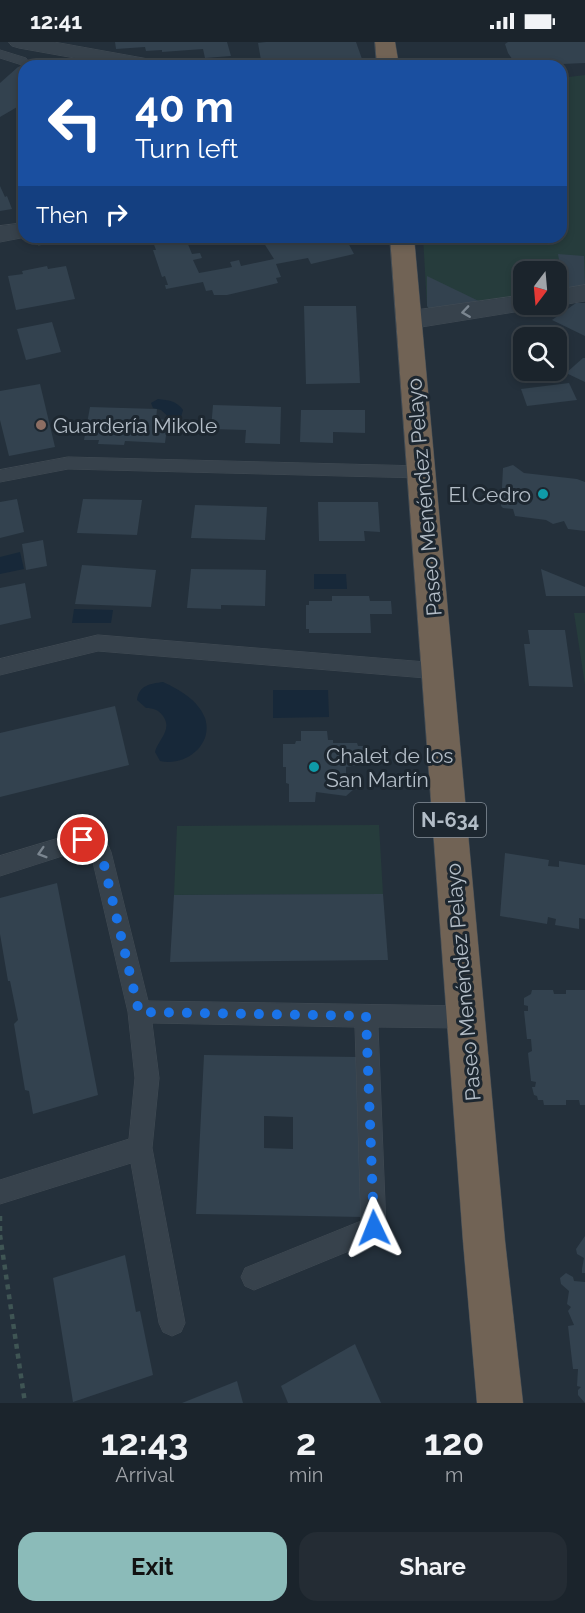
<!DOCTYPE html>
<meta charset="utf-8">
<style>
:root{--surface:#1b242c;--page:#242c34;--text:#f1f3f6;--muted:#a0a4a9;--line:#394148;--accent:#8bbbb9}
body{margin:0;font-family:Raleway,sans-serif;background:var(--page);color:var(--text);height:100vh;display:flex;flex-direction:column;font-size:22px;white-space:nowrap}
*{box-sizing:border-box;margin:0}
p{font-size:20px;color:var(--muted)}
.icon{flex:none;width:33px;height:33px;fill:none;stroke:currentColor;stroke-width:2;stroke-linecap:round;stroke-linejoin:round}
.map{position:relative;height:1361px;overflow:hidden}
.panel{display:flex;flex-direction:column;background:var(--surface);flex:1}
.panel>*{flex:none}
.top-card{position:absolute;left:18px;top:18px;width:549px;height:183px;border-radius:18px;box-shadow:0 3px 9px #0003,0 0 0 2px var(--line);background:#1a4fa0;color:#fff;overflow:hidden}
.needle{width:39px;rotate:196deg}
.buttons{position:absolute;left:513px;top:219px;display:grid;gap:12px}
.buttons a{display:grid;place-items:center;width:54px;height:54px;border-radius:12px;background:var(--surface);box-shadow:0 3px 9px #0003,0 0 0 2px var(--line);font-size:30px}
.pin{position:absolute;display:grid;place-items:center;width:51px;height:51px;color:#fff;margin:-26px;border:3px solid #fff;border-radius:50%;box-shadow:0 2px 6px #0007}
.me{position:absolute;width:66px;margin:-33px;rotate:358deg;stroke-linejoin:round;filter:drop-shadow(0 0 4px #0008)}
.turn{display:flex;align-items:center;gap:21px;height:126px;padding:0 18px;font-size:27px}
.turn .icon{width:78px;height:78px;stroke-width:2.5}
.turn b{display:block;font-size:42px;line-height:51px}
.then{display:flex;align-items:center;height:57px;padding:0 18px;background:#0003;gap:12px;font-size:22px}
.eta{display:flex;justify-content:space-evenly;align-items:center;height:102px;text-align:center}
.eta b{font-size:36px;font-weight:700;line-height:42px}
.action{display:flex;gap:12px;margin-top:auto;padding:12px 18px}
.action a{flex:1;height:69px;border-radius:18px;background:var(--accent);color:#111;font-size:24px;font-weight:700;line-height:69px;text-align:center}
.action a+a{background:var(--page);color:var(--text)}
.status{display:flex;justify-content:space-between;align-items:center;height:42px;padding:0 30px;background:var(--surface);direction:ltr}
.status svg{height:16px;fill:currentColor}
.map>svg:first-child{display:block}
.green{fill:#263c3c}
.water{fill:#172839}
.building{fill:#33424f;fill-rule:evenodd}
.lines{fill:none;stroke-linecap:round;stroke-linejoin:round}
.lane-casing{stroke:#414b54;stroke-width:1}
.street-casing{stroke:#414b54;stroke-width:1}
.highway-casing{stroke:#434d56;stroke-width:1}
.path-far1{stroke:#3f5554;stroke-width:3;stroke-dasharray:3 3;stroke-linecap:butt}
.path{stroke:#3f5554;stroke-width:4.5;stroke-dasharray:5 5;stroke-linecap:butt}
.lane{fill:#37424c;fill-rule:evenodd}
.street{fill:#37424c;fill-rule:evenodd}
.highway{fill:#716355;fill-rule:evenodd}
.oneway{stroke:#7b8690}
.route{stroke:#1a73e8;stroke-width:10;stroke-dasharray:0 18}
.education-dot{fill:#8d6e63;stroke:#1d2730;stroke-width:2}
.culture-dot{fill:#0f9aa8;stroke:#1d2730;stroke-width:2}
.labels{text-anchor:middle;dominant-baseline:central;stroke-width:6;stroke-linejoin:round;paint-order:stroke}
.shield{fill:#1d2730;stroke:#86909a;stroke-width:1.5}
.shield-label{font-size:20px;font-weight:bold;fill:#b3bdc7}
.poi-label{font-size:21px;fill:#b3bdc7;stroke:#1d2730;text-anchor:start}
.street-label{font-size:21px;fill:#b3bdc7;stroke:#1d2730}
</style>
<div class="status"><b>12:41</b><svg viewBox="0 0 49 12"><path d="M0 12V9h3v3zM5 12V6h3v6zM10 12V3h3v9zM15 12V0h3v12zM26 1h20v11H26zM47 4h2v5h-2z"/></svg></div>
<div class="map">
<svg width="585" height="1361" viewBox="0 0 585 1361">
<rect width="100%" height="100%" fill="#24303b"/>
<g class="green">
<polygon points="585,33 585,244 557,249 556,230 524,230 523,255 430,268 427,264 423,195 561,195 561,36"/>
<polygon points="574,571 585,571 585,643"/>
<polygon points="379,783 383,852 174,853 177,784"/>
</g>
<g class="water">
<path d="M158 357C168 358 177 359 183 368L181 375 172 378 161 368 153 366 151 361Z"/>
<polygon points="20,510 24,527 0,532 0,515"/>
<polygon points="314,532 346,532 347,547 314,547"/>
<polygon points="74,567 113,568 111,581 72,581"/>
<path d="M163 640C180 648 198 658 205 676 214 704 184 725 160 719L155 710C158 698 173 688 163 674 159 668 153 666 146 666L137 658C139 643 150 642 163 640Z"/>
<polygon points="273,648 328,648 329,675 273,676"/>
</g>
<g class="building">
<polygon points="115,0 227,0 231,14 205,16 203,7 162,10 162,8 146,9 145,5 116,7"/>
<polygon points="266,0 356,0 362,17 368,17 368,24 262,24 258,1"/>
<polygon points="508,0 585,0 585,21 517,24 508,11 505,2"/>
<polygon points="24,24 24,61 0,75 0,41 18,25"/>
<polygon points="0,144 5,155 7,154 12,167 0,169"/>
<polygon points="159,195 185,195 192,212 200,211 202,216 193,218 199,231 232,225 230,220 239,218 241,224 274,217 260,195 345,195 354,212 311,222 308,216 276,222 281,235 276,236 278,241 227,253 214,253 212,248 206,249 203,240 166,247 165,243 168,243 165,234 162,235 153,208 156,208 153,200 149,200 148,197"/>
<polygon points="558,212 584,214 585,244 564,247"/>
<polygon points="47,224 48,227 66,224 75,257 16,268 8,234 23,232 22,229"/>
<polygon points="427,234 487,263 430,268 427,264"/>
<polygon points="576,261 585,261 585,294 552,278"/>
<polygon points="304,264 356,264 360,341 306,342"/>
<polygon points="52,280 61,310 26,318 17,287"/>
<polygon points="583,316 585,316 585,340 566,331"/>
<polygon points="569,341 577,358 527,364 521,347"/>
<polygon points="40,342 55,405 9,414 0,378 0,349"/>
<polygon points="213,363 281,365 280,402 245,401 246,388 211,387"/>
<polygon points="90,365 157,367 156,377 168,378 165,401 125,399 124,403 98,402 99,398 84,398"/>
<polygon points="301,368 365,368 365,391 333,390 333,401 300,400"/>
<polygon points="513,423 524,431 577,437 585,440 585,489 568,487 564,479 553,482 546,478 515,474 513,467 503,466 501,464 503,426"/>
<polygon points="17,457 24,490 0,496 0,460"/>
<polygon points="83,457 142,458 137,493 77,491"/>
<polygon points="318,460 378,460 380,490 364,489 365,499 319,499"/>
<polygon points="195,463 267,465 265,498 191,496"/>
<polygon points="43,498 47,524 26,528 22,502"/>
<polygon points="82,523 156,528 151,565 75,562"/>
<polygon points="191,527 266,528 265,564 221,563 221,567 187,566"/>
<polygon points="541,527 585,545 585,554 546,554"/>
<polygon points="25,541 31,576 0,583 0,546"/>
<polygon points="332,554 369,554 370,559 391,559 392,572 370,572 371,591 309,591 309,587 306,587 306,563 309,563 309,559 332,559"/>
<polygon points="528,588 565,588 573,645 529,644 524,602 530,602"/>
<polygon points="115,664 129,723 0,755 0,691"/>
<polygon points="301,689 327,689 328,698 333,698 333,701 357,701 358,704 366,704 370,709 371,716 366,722 346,725 346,732 354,738 354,747 346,754 316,750 315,760 289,760 289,742 286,741 286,725 283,725 283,702 295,702 296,699 301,699"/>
<polygon points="505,811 549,818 548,824 559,825 559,819 585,823 585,877 579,876 579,887 555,883 556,877 548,875 547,882 500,874"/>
<polygon points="57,841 98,1053 33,1072 29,1049 25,1048 14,982 18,978 10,939 8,939 0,892 0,856"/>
<polygon points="383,852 388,918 170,920 174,853"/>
<polygon points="532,948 553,948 554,952 566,952 566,948 585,948 585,1063 580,1063 579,1058 566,1058 566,1063 544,1063 543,1058 538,1058 537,1054 534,1053 532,1045 535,1045 536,1040 531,1039 528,1011 532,1009 531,997 527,997 524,969 528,969 528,964 524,963 524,956 531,952"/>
<path d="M204 1013 360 1015 363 1175 196 1172ZM264 1074 293 1075V1107L264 1106Z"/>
<polygon points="585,1194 585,1231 582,1231 582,1227 584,1216 577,1212 576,1207"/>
<polygon points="125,1213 136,1270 140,1269 153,1333 73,1360 53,1236"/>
<polygon points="566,1231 573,1235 574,1239 585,1240 585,1361 578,1353 578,1348 581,1345 577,1344 578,1327 573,1327 568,1284 574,1283 568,1269 571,1265 567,1262 569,1249 561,1242 560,1236"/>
<polygon points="355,1302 381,1361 288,1361 281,1344"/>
<polygon points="237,1339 243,1361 182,1361"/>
</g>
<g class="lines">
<defs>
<g id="lane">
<polygon points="0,8 26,16 28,19 22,23 0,16"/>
<polygon points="68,415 422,424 428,426 430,430 428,434 422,436 68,427 0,440 0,428"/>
<polygon points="98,593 438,621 445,623 447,629 445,635 438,637 98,609 0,633 0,617"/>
<polygon points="83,789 108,803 111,810 148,959 466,964 474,967 477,975 474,983 466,986 378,985 386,1186 383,1195 254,1248 245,1244 241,1235 245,1226 361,1179 355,985 152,981 159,1036 152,1106 185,1281 181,1290 172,1294 163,1290 159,1281 131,1121 0,1162 0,1138 129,1097 135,1036 128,970 92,816 81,808 0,834 0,814"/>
</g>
<g id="street">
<polygon points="9,0 54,0 154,18 161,20 165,24 119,24 19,6 12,4"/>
<polygon points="24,181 24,195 26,195 0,200 0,184"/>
<polygon points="585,243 585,259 556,264 549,262 556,262 556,248"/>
<polygon points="524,253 524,262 536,262 533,267 409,287 400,284 396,278 400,272 409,269"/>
</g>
<g id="highway">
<polygon points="375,0 395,0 399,24 377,24"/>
<polygon points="390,195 414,195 505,1199 523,1361 477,1361 463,1199"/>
</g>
</defs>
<use href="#lane" class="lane-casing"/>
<use href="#street" class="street-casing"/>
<use href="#highway" class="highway-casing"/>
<polyline class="path-far1" points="38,202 76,195"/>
<g class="path">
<polyline points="0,1174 0,1193"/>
<polyline points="0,1193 25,1361"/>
</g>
<use href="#lane" class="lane"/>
<use href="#street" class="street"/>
<use href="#highway" class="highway"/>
</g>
<defs><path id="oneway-chevron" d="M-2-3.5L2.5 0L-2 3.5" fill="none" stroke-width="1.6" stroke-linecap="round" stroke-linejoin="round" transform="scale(1.5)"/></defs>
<g class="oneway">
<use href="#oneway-chevron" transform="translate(466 270) rotate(172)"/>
<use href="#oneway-chevron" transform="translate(42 811) rotate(163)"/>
</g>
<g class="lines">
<polyline class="route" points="83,798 101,810 139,970 366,974 374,1186"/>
</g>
<circle class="education-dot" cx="41" cy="383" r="6"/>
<g class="culture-dot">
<circle cx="543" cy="452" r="6"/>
<circle cx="314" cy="725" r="6"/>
</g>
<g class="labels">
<rect class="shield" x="414" y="761" width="72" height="34" rx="4.5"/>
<g class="shield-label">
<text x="450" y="778">N-634</text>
</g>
<g class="poi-label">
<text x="53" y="383">Guardería Mikole</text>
<text x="531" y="452" text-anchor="end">El Cedro</text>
<text x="326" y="713">Chalet de los<tspan x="326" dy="24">San Martín</tspan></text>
</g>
<g class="street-label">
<text transform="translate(424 455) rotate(-95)">Paseo Menéndez Pelayo</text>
<text transform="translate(463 940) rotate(-95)">Paseo Menéndez Pelayo</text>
</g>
</g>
</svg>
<div class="buttons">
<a><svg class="needle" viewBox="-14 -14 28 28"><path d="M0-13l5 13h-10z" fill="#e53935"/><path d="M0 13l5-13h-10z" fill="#a0a4a9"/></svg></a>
<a><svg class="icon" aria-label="search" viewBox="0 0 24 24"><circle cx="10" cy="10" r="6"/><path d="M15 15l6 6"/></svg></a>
</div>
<div class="pin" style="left:83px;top:798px;background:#d93025"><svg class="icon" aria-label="arrive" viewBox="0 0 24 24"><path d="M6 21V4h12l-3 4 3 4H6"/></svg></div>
<svg class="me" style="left:374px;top:1186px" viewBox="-20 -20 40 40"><path d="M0-17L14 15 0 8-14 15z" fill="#1a73e8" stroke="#fff" stroke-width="4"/></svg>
<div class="top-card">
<div class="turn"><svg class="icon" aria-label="left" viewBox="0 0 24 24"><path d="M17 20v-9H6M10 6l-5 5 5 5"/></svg><div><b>40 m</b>Turn left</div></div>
<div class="then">Then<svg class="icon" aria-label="right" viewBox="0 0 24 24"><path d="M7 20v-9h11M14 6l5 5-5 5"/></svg></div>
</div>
</div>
<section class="panel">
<div class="eta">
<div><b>12:43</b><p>Arrival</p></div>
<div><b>2</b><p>min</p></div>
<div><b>120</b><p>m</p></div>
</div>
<div class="action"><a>Exit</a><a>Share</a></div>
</section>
